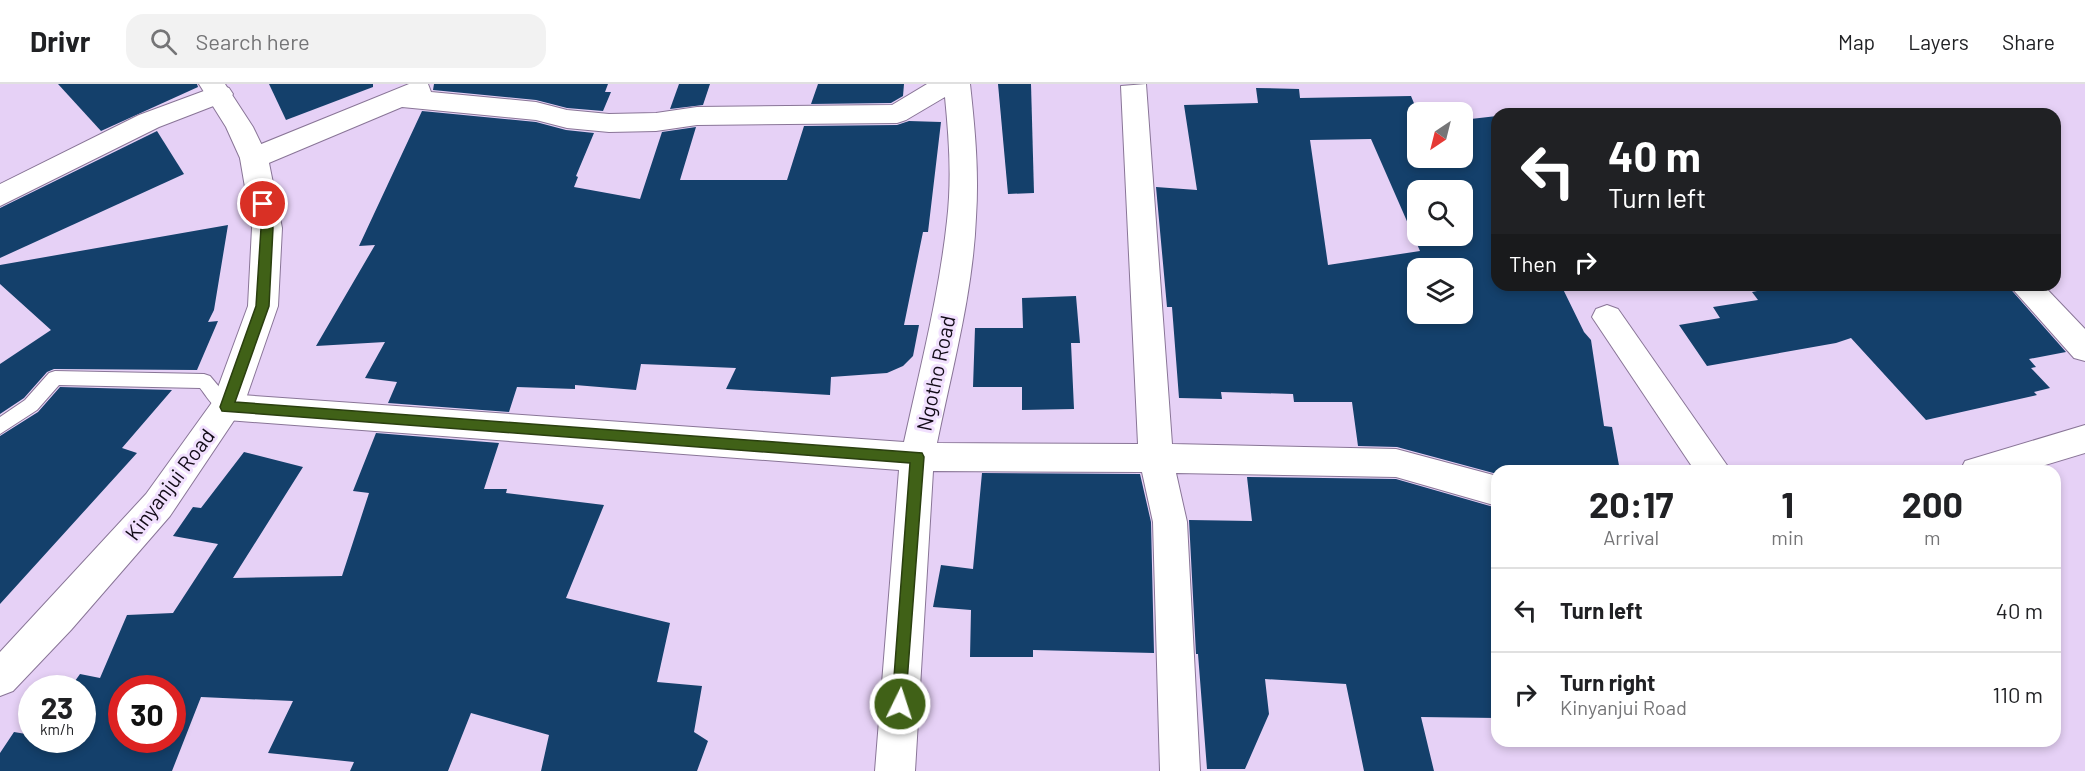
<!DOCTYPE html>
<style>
:root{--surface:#fff;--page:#f2f2f2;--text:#202124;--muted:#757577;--line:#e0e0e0}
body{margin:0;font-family:Barlow,sans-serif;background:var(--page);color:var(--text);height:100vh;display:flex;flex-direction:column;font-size:22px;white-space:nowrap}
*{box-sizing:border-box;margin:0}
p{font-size:20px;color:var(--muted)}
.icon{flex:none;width:33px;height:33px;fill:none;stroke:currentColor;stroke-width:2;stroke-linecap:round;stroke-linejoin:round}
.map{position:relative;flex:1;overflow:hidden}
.side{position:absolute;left:1491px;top:381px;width:570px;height:282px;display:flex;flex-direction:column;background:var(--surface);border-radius:18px;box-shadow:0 3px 9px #0003}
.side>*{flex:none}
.banner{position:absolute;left:1491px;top:24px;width:570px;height:183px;border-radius:18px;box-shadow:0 3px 9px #0003;background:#202124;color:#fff;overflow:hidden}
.needle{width:39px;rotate:215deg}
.controls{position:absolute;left:1407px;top:18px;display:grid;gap:12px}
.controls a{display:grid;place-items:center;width:66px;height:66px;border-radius:12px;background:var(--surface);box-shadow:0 3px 9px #0003;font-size:30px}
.speed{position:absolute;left:18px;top:591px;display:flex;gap:12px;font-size:30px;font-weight:700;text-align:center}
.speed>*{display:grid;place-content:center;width:78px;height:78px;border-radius:50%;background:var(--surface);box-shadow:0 3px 9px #0003;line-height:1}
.speed small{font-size:15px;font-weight:400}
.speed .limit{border:9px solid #d22;background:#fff;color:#111}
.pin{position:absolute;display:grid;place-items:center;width:51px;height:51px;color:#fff;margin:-26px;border:3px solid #fff;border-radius:50%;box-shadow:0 2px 6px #0007}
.me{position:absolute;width:66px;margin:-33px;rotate:4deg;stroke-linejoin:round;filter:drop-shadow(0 0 4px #0008)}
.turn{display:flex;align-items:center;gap:21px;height:126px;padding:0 18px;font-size:27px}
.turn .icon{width:78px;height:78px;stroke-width:2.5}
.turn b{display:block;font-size:42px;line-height:51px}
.then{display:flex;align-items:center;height:57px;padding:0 18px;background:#0003;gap:12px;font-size:22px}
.eta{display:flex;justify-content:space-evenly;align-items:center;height:102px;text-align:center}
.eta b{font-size:36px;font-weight:700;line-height:42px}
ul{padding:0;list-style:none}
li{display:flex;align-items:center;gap:18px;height:84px;padding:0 18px;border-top:2px solid var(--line)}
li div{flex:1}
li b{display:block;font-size:22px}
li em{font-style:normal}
header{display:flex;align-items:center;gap:36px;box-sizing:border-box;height:84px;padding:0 30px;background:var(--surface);border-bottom:2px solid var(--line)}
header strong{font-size:28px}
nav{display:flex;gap:33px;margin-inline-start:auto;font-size:21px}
.search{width:420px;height:54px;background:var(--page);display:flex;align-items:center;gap:15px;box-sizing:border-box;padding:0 21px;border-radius:18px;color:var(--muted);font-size:22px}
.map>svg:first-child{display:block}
.building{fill:#14406b;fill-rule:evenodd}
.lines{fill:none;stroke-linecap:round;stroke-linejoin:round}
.lane-casing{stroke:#897597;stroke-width:2}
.street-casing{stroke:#897597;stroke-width:2}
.secondary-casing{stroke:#897597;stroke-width:2}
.lane{fill:#fff;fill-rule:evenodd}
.street{fill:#fff;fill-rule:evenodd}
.secondary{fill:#fff;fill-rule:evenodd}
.route{fill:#406117;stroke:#2a3f0f;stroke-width:1.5}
.labels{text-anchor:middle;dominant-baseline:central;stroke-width:6;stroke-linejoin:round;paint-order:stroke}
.street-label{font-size:21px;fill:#120b17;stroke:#f1e0fe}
</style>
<header>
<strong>Drivr</strong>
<div class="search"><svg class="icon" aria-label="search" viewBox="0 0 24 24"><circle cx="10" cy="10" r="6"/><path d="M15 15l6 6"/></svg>Search here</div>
<nav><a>Map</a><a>Layers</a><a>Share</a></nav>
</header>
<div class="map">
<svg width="2085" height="687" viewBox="0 0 2085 687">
<rect width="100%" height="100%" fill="#e6d1f6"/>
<g class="building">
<polygon points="58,0 197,0 198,3 101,47"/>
<polygon points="269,0 373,0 373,3 286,36"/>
<polygon points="434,0 608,0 605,8 611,8 603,27 567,24 536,16 433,6"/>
<polygon points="679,0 710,0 703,21 670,25"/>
<polygon points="818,0 904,0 903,12 891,19 811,20"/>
<polygon points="998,0 1031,0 1034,109 1008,110"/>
<path d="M1256 4 1299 5 1300 14 1411 12 1418 29V74H1462V36L1497 32V201H1561L1584 248 1591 256 1604 342 1612 343 1620 387H1497V390L1397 363 1358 362 1352 318H1294L1293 310 1221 308 1222 315 1179 314 1172 223H1167L1156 103 1197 106 1184 21 1258 19ZM1371 55 1420 167 1328 181 1310 56ZM1418 106H1462V152H1418ZM1418 184H1462V230H1418Z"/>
<polygon points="422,27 536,38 566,46 594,49 576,92 578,93 574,103 640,115 662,48 696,43 680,96 787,96 804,42 897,41 909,37 941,38 928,148 923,148 904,241 919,241 913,272 903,282 887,289 831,293 830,311 726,305 736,284 641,280 636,306 575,301 575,305 517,303 509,328 388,319 397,298 365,294 385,258 316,262 375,161 359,162"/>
<polygon points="157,47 184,90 0,174 0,124"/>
<polygon points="228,141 214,226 208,238 218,237 197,286 54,285 47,288 24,314 0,330 0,280 51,246 0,200 0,181"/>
<polygon points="1787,201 2007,201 2066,268 2029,275 2036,283 2031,284 2050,304 2034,308 2037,311 1926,336 1851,254 1836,259 1707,282 1679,241 1720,234 1713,223 1758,216 1752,208"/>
<polygon points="1076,212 1080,259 1071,259 1074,325 1022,326 1022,303 973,303 975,244 1023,244 1022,214"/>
<polygon points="60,303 172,306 122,364 137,369 0,520 0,352 38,328"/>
<path d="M376 349 499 359 484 405H507L506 409 604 421 566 514 670 539 657 598 702 602 694 648 708 657 697 687H541L549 651 471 629 448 687H350L354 678 268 669 293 617 201 613 172 687H0V669L14 648 32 651V656H82V604H70L80 590 100 594 127 531 173 529 218 460 173 452 193 423 201 424 244 368 303 383 233 494 342 492 369 409 353 407ZM122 604H172V656H122Z"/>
<polygon points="982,389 1140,390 1151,438 1154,569 1033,566 1033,573 970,573 971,526 933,523 941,481 973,485"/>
<polygon points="1247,393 1396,395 1497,424 1497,634 1421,633 1434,687 1364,687 1346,600 1265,595 1269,630 1245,685 1207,685 1198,570 1196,570 1189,436 1252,437"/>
</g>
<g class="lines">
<defs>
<path id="lane" d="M55 287 204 290 210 292 236 323 233 328C218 333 208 314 200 304L59 301 37 326 0 350V333L25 316 49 289Z"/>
<g id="street">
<path d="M409 0H428L431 8 536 18 567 26 609 30 656 29 697 23 892 21 927 0H970C975 45 979 88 976 133 973 209 952 285 937 359L1138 360 1121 2 1146 0 1172 360 1396 365 1497 392V422L1396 393 1176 389 1187 438 1200 687H1160L1153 438 1142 388 933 387 915 687H875L899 386 227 336 215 332 211 323 215 314 227 310 904 358C920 285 939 211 947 137 952 95 949 54 945 13L906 36 897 39 697 41 656 47 609 48 567 44 536 36 402 23 264 81 254 84 244 81 240 74 244 67Z"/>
<polygon points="220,1 229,4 233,10 229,16 159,43 0,122 0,100 139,31"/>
<polygon points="2009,201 2043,201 2085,245 2085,277 2074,274"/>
<polygon points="1607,221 1618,225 1731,387 1695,387 1592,233 1596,225"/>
<polygon points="2085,341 2085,369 2025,387 1960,387 1965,377"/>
</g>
<polygon id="secondary" points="199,0 225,0 253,43 268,74 282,144 278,222 243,323 170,432 71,546 13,607 0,612 0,568 146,410 213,317 248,222 252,144 240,74 226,43"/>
</defs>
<use href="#lane" class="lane-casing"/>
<use href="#street" class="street-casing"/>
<use href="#secondary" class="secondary-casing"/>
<use href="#lane" class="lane"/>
<use href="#street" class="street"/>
<use href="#secondary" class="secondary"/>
</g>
<polygon class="route" points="263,116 269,120 273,144 269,222 235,318 922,369 924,373 905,625 900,627 894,625 892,620 910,379 222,327 220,323 256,222 261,144 257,120"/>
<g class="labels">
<g class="street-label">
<text transform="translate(935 289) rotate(-78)">Ngotho Road</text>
<text transform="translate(169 400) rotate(-53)">Kinyanjui Road</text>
</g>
</g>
</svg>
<div class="controls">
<a><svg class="needle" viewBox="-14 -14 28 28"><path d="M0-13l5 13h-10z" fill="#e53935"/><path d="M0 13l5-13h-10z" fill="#757577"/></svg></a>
<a><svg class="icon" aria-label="search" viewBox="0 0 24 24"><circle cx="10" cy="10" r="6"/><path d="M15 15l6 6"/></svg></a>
<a><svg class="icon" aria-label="layers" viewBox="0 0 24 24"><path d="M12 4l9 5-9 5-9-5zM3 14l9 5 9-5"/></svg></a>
</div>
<div class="speed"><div>23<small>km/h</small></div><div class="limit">30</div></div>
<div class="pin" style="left:263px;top:120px;background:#d93025"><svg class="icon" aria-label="arrive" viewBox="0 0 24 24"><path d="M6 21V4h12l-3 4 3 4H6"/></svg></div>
<svg class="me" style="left:900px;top:620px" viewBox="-20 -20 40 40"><circle r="17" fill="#406117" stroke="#fff" stroke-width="3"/><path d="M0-11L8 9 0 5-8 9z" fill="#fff"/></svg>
<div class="banner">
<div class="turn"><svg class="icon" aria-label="left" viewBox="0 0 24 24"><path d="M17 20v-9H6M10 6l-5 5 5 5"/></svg><div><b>40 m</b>Turn left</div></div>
<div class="then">Then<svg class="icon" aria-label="right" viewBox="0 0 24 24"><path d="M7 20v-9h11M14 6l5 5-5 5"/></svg></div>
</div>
<section class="side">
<div class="eta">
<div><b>20:17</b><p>Arrival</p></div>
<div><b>1</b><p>min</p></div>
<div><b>200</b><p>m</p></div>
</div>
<ul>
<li><svg class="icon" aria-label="left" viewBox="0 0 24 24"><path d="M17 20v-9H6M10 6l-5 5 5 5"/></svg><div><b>Turn left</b></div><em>40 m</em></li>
<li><svg class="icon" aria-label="right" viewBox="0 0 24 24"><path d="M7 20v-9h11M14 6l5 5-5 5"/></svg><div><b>Turn right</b><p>Kinyanjui Road</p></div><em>110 m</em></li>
</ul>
</section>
</div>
